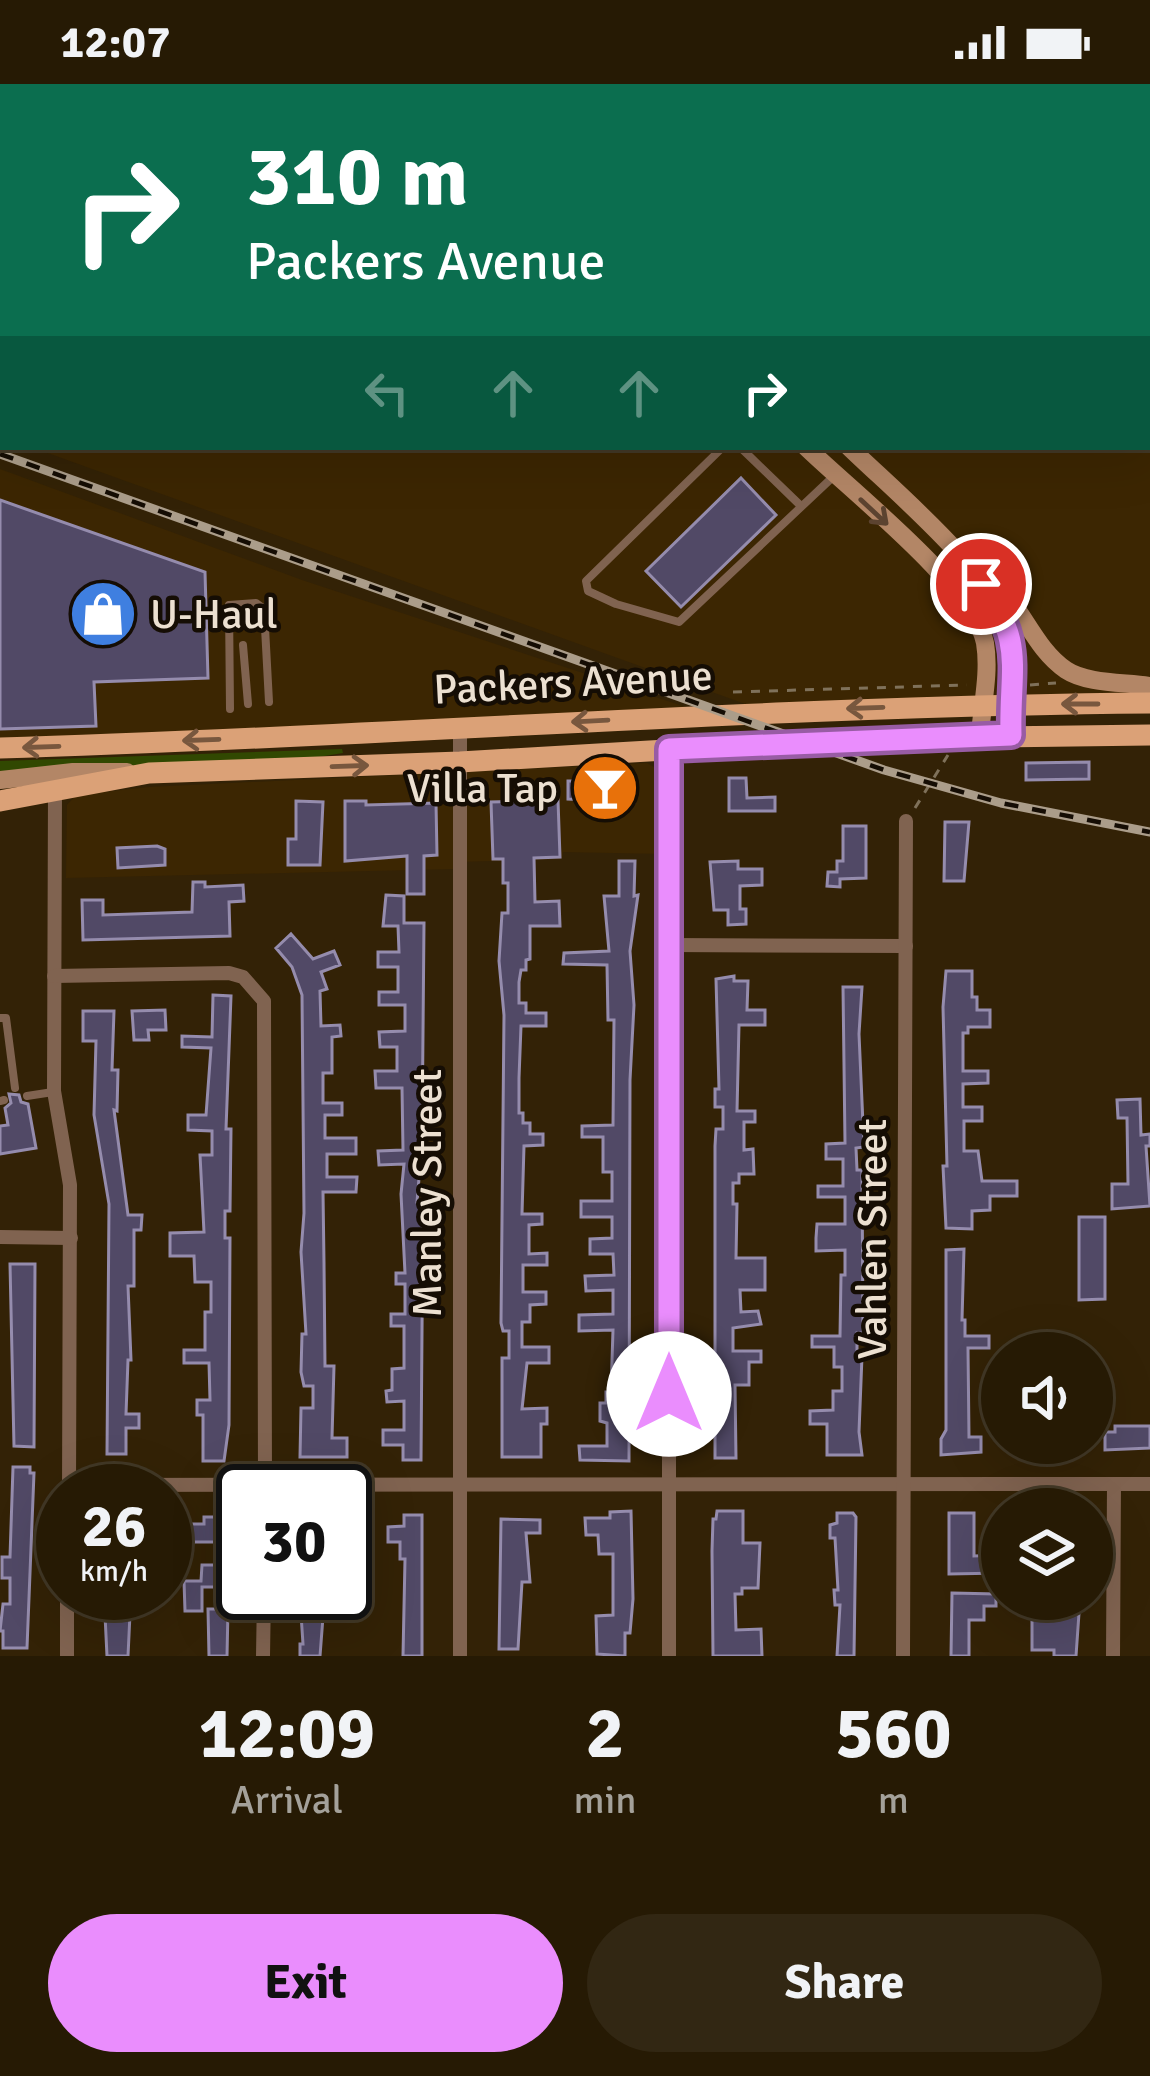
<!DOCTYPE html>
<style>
:root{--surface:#261a04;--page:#322713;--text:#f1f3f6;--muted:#a4a19a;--line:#423826;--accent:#ea8dfd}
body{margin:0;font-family:Signika,sans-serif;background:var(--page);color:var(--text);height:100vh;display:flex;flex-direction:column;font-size:45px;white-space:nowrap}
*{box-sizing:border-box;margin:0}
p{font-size:39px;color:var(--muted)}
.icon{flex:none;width:66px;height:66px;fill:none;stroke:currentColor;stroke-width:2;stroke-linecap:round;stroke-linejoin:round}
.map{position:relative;height:1572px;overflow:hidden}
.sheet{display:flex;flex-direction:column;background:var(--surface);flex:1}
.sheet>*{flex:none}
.top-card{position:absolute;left:0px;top:0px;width:1152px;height:366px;box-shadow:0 12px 48px #0002,0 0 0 3px var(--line);background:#0b6e4f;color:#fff;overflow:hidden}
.buttons{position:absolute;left:981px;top:1248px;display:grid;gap:24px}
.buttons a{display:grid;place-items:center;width:132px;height:132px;border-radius:50%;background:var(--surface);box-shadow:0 12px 48px #0002,0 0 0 3px var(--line);font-size:60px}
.speed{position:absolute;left:36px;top:1380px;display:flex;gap:24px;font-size:60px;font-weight:700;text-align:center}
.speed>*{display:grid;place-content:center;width:156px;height:156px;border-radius:50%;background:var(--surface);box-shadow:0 12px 48px #0002,0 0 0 3px var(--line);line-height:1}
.speed small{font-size:30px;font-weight:400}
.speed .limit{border:6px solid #111;border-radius:18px;background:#fff;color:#111}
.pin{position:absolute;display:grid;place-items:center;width:102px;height:102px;color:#fff;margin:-51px;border:6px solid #fff;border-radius:50%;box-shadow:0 3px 12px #0007}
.me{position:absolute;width:132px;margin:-66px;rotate:0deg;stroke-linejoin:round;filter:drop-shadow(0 0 9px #0008)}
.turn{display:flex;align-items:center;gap:42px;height:252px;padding:0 48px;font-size:54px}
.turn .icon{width:156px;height:156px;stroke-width:2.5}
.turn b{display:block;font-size:84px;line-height:102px}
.lanes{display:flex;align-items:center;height:114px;padding:0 48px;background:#0003;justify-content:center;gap:60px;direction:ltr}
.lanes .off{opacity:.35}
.eta{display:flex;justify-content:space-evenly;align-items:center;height:204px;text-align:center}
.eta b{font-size:72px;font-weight:700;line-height:84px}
.primary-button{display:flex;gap:24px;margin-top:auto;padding:24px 48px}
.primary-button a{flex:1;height:138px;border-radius:72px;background:var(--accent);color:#111;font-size:48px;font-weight:700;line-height:138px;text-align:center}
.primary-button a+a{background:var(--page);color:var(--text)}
.status{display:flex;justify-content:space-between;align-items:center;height:84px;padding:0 60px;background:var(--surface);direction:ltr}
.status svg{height:33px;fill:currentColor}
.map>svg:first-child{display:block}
.built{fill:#3c2602}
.green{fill:#314801}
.building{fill:#514966;stroke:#958cad;stroke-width:3}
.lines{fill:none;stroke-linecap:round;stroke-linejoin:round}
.path{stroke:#7f715a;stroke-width:3;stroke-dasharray:9 9;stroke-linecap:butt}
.lane{stroke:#806350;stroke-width:8}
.street{stroke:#806350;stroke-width:14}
.secondary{stroke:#b38666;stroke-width:18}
.primary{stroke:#dba177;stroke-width:21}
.rail-casing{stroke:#ab9d8a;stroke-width:9}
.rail{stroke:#150d04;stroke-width:4.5;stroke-dasharray:14;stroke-linecap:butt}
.oneway{stroke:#5c4330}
.oneway2{stroke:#78573e}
.route-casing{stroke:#985ca4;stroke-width:30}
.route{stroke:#ea8dfd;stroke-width:21}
.labels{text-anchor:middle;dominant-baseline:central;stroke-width:9;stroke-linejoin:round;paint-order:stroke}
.poi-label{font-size:42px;fill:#ece0d1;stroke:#150d04;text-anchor:start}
.street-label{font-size:42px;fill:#ece0d1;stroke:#150d04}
</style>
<div class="status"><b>12:07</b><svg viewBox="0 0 49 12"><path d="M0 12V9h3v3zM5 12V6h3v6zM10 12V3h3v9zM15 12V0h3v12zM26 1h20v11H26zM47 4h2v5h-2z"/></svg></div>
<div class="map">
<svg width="1150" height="1572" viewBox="0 0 1150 1572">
<rect width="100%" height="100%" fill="#332206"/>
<g class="built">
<polygon points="0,0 1104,0 1104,3 3,3 3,353"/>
<polygon points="1150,282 1150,619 765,627 31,363 1149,363"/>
<polygon points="0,385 302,496 707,630 0,664"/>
<polygon points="647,679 663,688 663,770 563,768 562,775 455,778 455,785 66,794 67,721 76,711 149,703"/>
</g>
<polygon class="green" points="342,665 343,669 312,674 0,692 0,677"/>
<g class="building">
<polygon points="741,394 776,431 681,523 646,487"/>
<polygon points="0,416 205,488 208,594 94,598 96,642 0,645"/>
<polygon points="1089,678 1089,695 1026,696 1026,679"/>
<polygon points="587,692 614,693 613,698 634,698 634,718 568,715 568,697 586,697"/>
<polygon points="729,694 746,694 747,714 775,713 775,727 729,727"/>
<polygon points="558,716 560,773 534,774 535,818 559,817 560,842 530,842 530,875 526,876 526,886 521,886 519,898 519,919 526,919 526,929 546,929 546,942 521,942 519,994 519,1029 523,1029 523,1039 530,1039 530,1050 543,1050 543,1061 524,1062 522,1130 542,1130 542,1140 529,1141 529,1170 547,1169 547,1181 523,1181 523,1208 546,1208 546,1220 530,1221 530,1238 522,1238 522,1263 549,1263 549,1279 527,1279 522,1325 547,1324 547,1340 541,1340 541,1373 502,1373 502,1274 509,1274 509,1247 503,1247 501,1239 504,931 499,877 502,829 508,829 508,799 503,799 503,775 493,775 491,718"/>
<polygon points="296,717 323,718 320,781 288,781 288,755 296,755"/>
<polygon points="345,717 366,717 366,721 436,719 437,771 424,772 424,810 407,810 407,772 345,777"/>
<polygon points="945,738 969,738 964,797 944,797"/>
<polygon points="843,742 866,742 866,794 840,795 840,803 827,802 828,788 837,788 837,777 843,777"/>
<polygon points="157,762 165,765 165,781 118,784 117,764"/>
<polygon points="619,777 635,777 634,812 638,811 630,867 634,921 630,996 629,1377 580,1376 579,1362 607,1362 607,1339 600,1337 600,1319 606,1319 606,1308 611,1308 613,1246 579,1247 579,1231 613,1230 613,1206 586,1207 585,1192 614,1191 613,1170 590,1170 590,1155 612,1154 612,1133 581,1133 581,1117 612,1117 612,1088 603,1088 603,1053 582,1053 582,1042 613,1041 614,936 608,936 607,881 563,880 564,869 609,867 604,812 619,812"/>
<polygon points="738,777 738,785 762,785 762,801 740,802 740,825 746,825 746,840 728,841 728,826 714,826 710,778"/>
<polygon points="193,798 205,798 205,803 243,801 244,817 229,818 230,852 83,856 82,816 103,816 103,831 192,828"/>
<polygon points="386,811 404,812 404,839 424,839 422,1059 417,1118 423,1118 421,1376 403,1376 403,1361 383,1361 383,1346 404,1346 404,1317 387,1318 386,1307 392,1306 392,1285 404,1284 404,1242 391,1242 391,1230 405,1230 405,1200 396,1200 396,1189 405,1189 401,1110 404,1080 379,1081 378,1067 403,1066 402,1004 376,1004 375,987 397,987 397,963 380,963 379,948 405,947 405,921 379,921 379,908 398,908 398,883 378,883 378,868 399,868 398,842 383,842"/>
<polygon points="291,850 313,875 334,867 340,881 321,888 327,905 320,907 321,942 340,941 341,952 332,953 332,989 323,989 323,1019 342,1019 342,1031 325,1031 325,1054 356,1054 356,1070 327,1070 327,1093 357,1093 356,1108 323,1108 324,1179 325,1282 334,1282 332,1354 347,1354 347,1373 300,1373 301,1324 313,1324 313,1302 304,1302 301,1288 302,1250 306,1250 301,1168 304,1129 302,911 292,883 276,864"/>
<polygon points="946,887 972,887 972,913 977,913 977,926 990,926 990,943 968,943 968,949 963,949 963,987 988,987 988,999 963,1000 963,1023 982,1023 982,1037 964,1037 964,1067 978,1067 982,1097 1017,1097 1017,1112 990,1112 990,1126 972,1127 972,1145 946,1144 943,1082 947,1082 943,923"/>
<polygon points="734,892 734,897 748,897 747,926 765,926 765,941 739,941 737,1027 755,1027 755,1038 744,1038 744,1066 753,1065 754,1090 739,1090 739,1099 733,1099 733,1120 737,1120 736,1174 765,1174 765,1206 740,1206 741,1228 758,1227 761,1240 733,1244 733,1267 761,1267 761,1278 749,1278 749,1301 735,1301 736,1374 715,1374 715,1062 716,1045 723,1045 723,1023 715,1023 715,1005 719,1005 716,895"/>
<polygon points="843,903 862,903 859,950 864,1063 856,1064 857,1086 862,1086 863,1249 857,1249 857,1272 862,1272 859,1348 862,1371 827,1371 827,1340 810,1340 810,1327 833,1326 833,1307 842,1307 842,1283 834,1283 834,1263 812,1263 812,1252 840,1252 841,1191 845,1191 845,1166 816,1167 816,1154 817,1140 845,1140 845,1113 818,1113 818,1102 843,1102 843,1075 826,1075 826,1060 845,1059"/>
<polygon points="213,911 231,912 226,1045 231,1045 230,1127 225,1127 225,1154 230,1154 229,1341 224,1377 203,1377 203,1331 197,1331 197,1316 210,1316 209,1279 184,1279 184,1266 205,1266 205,1228 211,1228 211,1198 195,1198 194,1172 170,1172 170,1149 204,1148 200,1071 212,1071 212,1047 188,1046 188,1031 206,1031 211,964 182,963 182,952 212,953"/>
<polygon points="165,926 166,946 148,946 149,956 134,956 132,927"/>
<polygon points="83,927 114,927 112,986 118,986 117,1027 114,1026 128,1131 142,1131 141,1146 134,1146 134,1202 128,1202 131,1276 128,1276 126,1330 139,1330 139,1344 126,1344 126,1370 107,1370 109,1120 94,1031 96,957 83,957"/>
<polygon points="9,1010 19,1011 21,1018 28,1020 36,1064 0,1070 0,1042 8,1041 5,1024 11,1019"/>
<polygon points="1140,1015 1141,1051 1150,1050 1150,1062 1146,1062 1150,1122 1112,1125 1112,1100 1128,1100 1127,1034 1118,1034 1117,1016"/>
<polygon points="1079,1133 1105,1133 1105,1215 1079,1216"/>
<polygon points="964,1165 962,1236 965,1236 965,1252 989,1252 989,1264 968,1264 969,1353 981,1353 981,1368 941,1371 941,1355 946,1346 946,1166"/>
<polygon points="10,1180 35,1180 34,1363 14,1362"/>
<polygon points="1115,1342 1150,1342 1150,1364 1105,1366 1105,1348 1115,1348"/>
<polygon points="13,1383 30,1383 30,1389 34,1389 27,1564 3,1564 3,1547 0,1547 3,1520 10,1520 10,1494 2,1494 2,1473 10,1473"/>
<polygon points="631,1427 633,1515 630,1549 625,1549 625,1572 597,1570 596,1532 613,1531 613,1470 599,1470 598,1451 586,1451 585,1434 610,1434 610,1428"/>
<polygon points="717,1427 743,1427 743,1459 760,1459 758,1504 742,1504 742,1510 735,1510 736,1546 761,1545 762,1572 713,1572 712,1467 713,1435 716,1435"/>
<polygon points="837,1429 853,1429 856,1433 854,1572 837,1572 840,1521 835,1521 834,1506 838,1506 835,1454 830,1454 830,1441 837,1439"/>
<polygon points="949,1429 974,1429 974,1472 1002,1471 1002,1489 949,1490"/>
<polygon points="404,1431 422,1431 422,1572 403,1572 405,1475 400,1475 400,1458 388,1458 388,1443 404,1442"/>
<polygon points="204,1433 223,1433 223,1458 190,1458 190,1440 204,1440"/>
<polygon points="501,1435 540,1436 540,1449 526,1449 530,1498 522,1498 518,1565 499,1565"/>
<polygon points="202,1481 228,1481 228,1503 202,1503 202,1527 185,1527 184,1497 201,1497"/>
<polygon points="110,1509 131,1509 128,1572 107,1572 105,1531 110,1531"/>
<polygon points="952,1509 996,1510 996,1522 984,1522 984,1536 969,1536 969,1572 951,1572"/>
<polygon points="300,1515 323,1515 323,1522 334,1522 333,1534 323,1533 320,1572 300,1572 300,1560 303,1560"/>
<polygon points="1053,1515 1080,1515 1076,1572 1054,1572 1054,1566 1032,1566 1032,1532 1053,1532"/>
<polygon points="208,1525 228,1525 227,1572 209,1572"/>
</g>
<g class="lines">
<g class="path">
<polyline points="1030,601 1056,599"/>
<polyline points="733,608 967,601"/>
<polyline points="915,724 948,671"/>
</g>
<g class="lane">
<polyline points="201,0 202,3"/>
<polyline points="723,363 586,497 588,507 616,520 679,538 835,391"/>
<polyline points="740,363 801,422"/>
<polyline points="243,561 248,620"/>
<polyline points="230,625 229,521 256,519 264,525 269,618"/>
<polyline points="0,934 6,934 15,1004"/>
<polyline points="27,1012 53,1008"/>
<polyline points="0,1017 4,1016"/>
</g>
<g class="street">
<polyline points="50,3 52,0"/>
<polyline points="1056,3 1056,0"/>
<polyline points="1149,282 1150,282"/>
<polyline points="55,706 54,1007 70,1101 69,1407"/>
<polyline points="669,861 906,862"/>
<polyline points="54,892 229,889 243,893 264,917 265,1407"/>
<polyline points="0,1153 71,1154"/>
<polyline points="69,1401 1150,1400"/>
<polyline points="67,1572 67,1509"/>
<polyline points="263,1572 264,1509"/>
<polyline points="460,1572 460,645"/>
<polyline points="669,1572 669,665"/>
<polyline points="903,1572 906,737"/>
<polyline points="1113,1572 1114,1400"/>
</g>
<g class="secondary">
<polyline points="450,0 452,3"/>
<polyline points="487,0 490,3"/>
<polyline points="533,3 535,0"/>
<polyline points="560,3 563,0"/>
<polyline points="584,3 585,0"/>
<path d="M806 363C850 406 975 504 985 559 990 589 982 621 980 651"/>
<path d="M849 363C894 407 995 490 1010 550 1019 583 1010 618 1011 651"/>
<path d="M972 480C1021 510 1028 560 1066 586 1087 600 1125 598 1150 602"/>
<polyline points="0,696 73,688 127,688"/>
</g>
<g class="primary">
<path d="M0 664C384 653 766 622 1150 619"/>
<polyline points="0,717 149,689 460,678 855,655 1150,651"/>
</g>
<defs>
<polyline id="rail" points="0,370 884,686 1001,719 1150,748"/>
</defs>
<use href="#rail" class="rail-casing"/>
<use href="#rail" class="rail"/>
</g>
<defs><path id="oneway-shaft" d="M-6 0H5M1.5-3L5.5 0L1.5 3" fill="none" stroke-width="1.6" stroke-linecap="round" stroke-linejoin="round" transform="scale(3)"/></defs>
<use class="oneway" href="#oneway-shaft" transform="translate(874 428) rotate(43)"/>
<g class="oneway2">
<use href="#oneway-shaft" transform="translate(1080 620) rotate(180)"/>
<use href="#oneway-shaft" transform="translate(865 624) rotate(178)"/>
<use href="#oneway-shaft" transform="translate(590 637) rotate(177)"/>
<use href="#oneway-shaft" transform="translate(201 656) rotate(178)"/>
<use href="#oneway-shaft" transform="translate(41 663) rotate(178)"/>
<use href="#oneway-shaft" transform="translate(350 682) rotate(-2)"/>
</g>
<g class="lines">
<defs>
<path id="route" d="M669 1310V665L1011 651C1009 584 1026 559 981 500"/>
</defs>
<use href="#route" class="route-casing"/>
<use href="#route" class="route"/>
</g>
<defs>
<symbol id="shop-disc" viewBox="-11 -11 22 22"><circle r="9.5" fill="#3f7fe0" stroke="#150d04"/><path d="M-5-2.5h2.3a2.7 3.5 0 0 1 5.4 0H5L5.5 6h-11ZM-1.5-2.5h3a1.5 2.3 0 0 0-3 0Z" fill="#fff"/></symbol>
<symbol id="bar-disc" viewBox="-11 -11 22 22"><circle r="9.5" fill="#e8710a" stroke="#150d04"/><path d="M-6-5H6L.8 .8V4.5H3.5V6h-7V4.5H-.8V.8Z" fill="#fff"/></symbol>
</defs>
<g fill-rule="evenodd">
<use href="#shop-disc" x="65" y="492" width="76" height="76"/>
<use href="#bar-disc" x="567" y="666" width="76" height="76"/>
</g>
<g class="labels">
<g class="poi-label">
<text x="150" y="530">U-Haul</text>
<text x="558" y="704" text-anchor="end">Villa Tap</text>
</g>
<g class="street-label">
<text transform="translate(573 599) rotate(-3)">Packers Avenue</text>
<text transform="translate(427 1109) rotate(-90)">Manley Street</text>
<text transform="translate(872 1155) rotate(-90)">Vahlen Street</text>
</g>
</g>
</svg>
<div class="buttons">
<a><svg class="icon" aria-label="sound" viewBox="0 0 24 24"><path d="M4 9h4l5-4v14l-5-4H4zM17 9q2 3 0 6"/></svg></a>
<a><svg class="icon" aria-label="layers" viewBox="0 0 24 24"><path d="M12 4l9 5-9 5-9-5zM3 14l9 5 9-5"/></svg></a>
</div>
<div class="speed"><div>26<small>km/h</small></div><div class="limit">30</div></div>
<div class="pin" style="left:981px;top:500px;background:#d93025"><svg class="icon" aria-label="arrive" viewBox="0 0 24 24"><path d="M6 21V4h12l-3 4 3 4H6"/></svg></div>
<svg class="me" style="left:669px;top:1310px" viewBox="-20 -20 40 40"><circle r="19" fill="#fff"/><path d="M0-13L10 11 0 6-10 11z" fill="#ea8dfd"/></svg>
<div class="top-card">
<div class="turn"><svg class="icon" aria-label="right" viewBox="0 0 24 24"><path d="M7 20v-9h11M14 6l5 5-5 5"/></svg><div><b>310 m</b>Packers Avenue</div></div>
<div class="lanes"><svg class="icon off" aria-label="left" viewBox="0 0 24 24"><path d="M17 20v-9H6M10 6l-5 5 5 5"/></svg><svg class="icon off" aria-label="ahead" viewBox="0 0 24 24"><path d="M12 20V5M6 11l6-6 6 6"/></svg><svg class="icon off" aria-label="ahead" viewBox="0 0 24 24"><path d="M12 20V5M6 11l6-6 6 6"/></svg><svg class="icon" aria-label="right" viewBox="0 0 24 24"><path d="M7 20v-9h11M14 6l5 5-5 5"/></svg></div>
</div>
</div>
<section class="sheet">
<div class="eta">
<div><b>12:09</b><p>Arrival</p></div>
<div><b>2</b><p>min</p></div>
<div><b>560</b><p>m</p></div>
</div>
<div class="primary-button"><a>Exit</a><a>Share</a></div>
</section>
